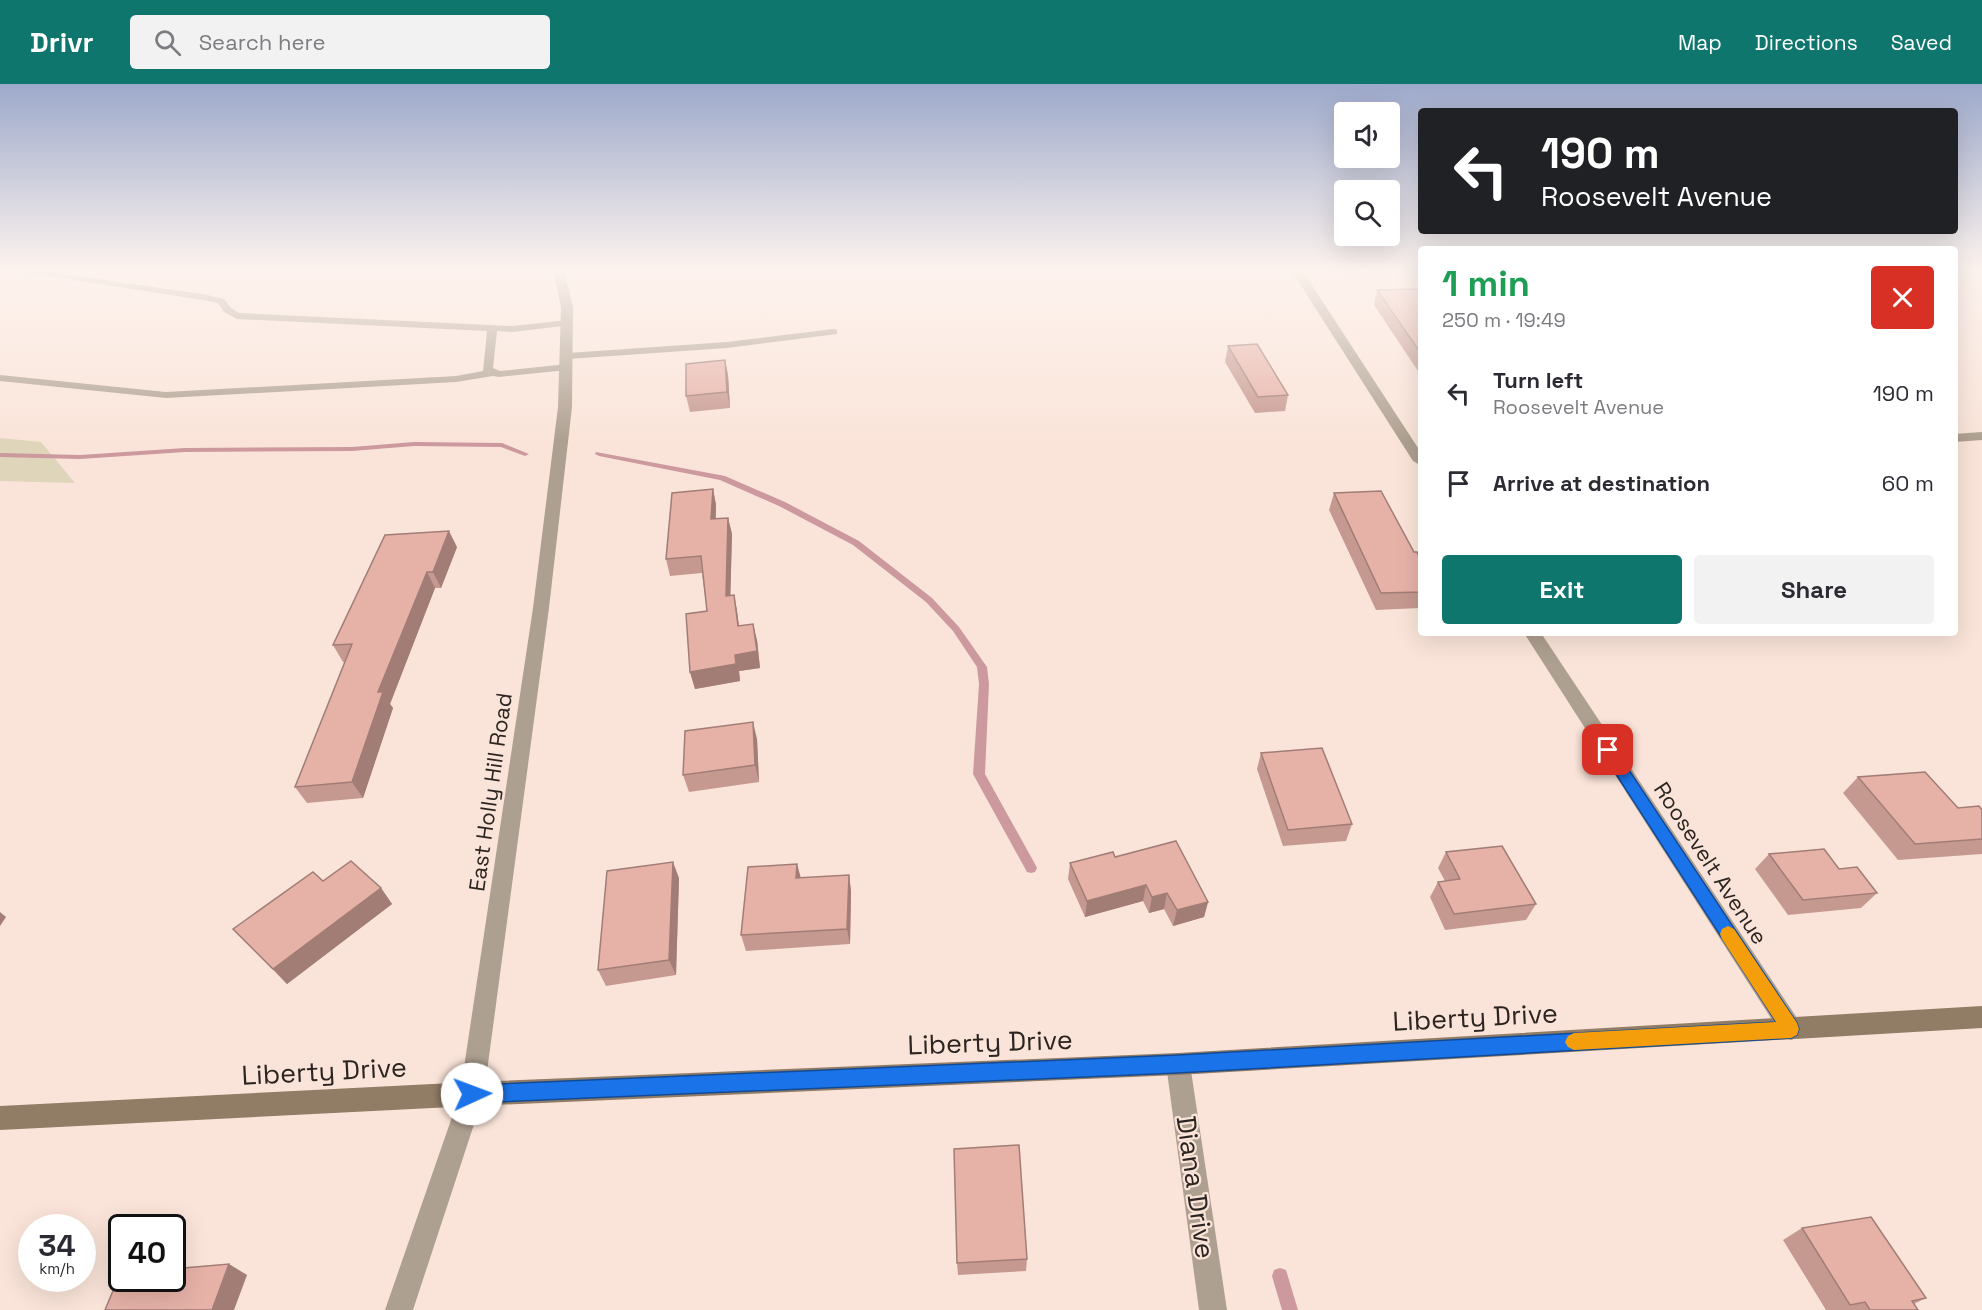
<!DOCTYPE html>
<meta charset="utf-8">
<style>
:root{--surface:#fff;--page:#f2f2f3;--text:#2b2b33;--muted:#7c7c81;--accent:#0f766e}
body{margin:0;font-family:"Space Grotesk",sans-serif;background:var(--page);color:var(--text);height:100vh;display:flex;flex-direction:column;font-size:22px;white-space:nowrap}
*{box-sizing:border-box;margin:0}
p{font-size:20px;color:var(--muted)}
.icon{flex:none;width:33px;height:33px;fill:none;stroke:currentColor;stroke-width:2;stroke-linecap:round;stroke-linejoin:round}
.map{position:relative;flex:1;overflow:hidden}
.side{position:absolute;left:1418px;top:162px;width:540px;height:390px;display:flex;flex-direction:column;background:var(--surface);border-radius:6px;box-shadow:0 6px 24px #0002}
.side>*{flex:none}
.hud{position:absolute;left:1418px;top:24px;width:540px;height:126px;border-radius:6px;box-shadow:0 6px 24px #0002;background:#202124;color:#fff;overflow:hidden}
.buttons{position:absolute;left:1334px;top:18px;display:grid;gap:12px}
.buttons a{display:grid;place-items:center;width:66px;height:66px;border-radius:6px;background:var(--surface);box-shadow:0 6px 24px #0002;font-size:30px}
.speed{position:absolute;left:18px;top:1130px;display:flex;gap:12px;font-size:30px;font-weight:700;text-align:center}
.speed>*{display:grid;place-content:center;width:78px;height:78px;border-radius:50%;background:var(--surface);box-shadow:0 6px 24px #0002;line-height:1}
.speed small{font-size:15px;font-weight:400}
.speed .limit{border:3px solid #111;border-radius:9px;background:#fff;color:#111}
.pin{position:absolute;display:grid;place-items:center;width:51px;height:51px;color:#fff;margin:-26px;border-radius:12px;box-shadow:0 3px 9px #0006}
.me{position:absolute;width:66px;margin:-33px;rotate:88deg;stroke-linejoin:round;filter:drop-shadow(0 0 4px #0008)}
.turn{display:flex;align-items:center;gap:21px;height:126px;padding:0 24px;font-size:27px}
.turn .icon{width:78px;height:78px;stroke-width:2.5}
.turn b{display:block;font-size:42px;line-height:51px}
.round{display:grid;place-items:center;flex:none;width:63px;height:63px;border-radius:6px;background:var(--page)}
.head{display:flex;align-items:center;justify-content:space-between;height:102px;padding:0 24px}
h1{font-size:36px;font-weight:700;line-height:45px;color:#1e9e55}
.button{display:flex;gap:12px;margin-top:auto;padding:12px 24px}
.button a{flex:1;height:69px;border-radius:6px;background:var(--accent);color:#fff;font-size:24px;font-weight:700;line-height:69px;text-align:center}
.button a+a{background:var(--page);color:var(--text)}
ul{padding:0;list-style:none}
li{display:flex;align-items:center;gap:18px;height:90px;padding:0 24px}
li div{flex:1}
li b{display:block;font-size:22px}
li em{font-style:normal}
header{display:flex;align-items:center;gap:36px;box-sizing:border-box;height:84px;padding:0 30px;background:var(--accent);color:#fff}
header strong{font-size:28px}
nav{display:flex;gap:33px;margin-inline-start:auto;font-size:21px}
.search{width:420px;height:54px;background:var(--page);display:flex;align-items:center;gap:15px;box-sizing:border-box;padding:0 21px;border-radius:6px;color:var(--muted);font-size:22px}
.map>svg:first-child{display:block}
.green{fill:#ded5ba}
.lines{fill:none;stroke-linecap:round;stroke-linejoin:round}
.stream{fill:#cc999f;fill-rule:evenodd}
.lane{fill:#aea090;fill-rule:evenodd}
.street{fill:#aea090;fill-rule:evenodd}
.secondary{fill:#917c65;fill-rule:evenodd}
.wall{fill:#c69990}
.shaded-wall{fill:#a17d76}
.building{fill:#e6b2a8;stroke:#a17d76;stroke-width:1.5}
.route{fill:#1a73e8;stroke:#114b97;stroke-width:1.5}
.slow{fill:#f59e0b}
.labels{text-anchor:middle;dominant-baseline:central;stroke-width:4.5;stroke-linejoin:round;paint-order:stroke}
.street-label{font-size:22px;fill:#2c2420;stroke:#fae4d9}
.near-street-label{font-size:27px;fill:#2c2420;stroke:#fae4d9}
</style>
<header>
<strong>Drivr</strong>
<div class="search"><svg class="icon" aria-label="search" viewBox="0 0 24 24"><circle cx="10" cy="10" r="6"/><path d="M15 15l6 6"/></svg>Search here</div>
<nav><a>Map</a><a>Directions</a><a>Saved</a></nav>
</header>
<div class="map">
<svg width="1982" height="1226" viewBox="0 0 1982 1226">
<rect width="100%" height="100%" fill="#fae4d9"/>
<polygon class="green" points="0,354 41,358 75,399 0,397"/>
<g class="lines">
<g class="stream">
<polygon points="414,358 502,359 529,370 525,372 501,363 414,362 352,367 185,368 80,375 0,373 0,369 80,371 185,364 352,363"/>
<polygon points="596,368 725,392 785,418 859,457 932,514 959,543 987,583 989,600 985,690 1035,780 1037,784 1035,788 1031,789 1027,788 973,690 979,600 977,583 953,547 926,518 853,461 779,422 720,396 599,372 595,370"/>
<polygon points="1280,1184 1286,1186 1298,1226 1282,1226 1272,1192 1274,1186"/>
</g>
<g class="lane">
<polygon points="8,186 34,186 203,210 224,215 231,224 239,229 512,242 568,236 573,239 572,241 512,248 497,247 493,284 500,287 567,280 572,283 567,286 499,293 493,292 456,298 166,314 0,297 0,291 166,308 456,292 483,287 487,247 237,235 224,228 218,219 203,216"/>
<polygon points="833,245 837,246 837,250 727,264 568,275 563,272 568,269 727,258"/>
</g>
<g class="street">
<polygon points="553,186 564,186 573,223 572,323 549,524 484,1010 413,1226 385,1226 460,1010 533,524 558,323 561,223"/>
<polygon points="1291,186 1302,186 1420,367 1420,381 1413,377"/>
<polygon points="1982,348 1982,356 1954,358 1954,350"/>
<polygon points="1524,549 1541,549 1799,937 1803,945 1799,953 1791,956 1783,953"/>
<polygon points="1178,969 1186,972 1190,980 1227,1226 1199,1226 1166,980 1170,972"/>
</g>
<polygon class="secondary" points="1982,922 1982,944 1178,991 472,1022 0,1046 0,1022 472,998 1178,969"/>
</g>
<g class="wall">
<polygon points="1377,206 1420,208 1420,290 1374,221"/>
<polygon points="1228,262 1288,311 1285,327 1255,329 1225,278"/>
<polygon points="725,276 728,291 730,324 690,328 686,312"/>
<polygon points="713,405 716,421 716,435 728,434 732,450 730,511 734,511 737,527 739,542 757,556 760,584 739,587 740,597 695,605 690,588 707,527 702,489 670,492 666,475"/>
<polygon points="1334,409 1414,468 1420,475 1420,524 1376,526 1329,426"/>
<polygon points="457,463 441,504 435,504 390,620 393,624 363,714 307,719 295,703 345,578 343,578 333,561"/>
<polygon points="757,655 759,698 689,708 683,691"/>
<polygon points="1261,669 1352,740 1346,757 1283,762 1257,685"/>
<polygon points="1858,693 1958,724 1982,726 1982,770 1898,776 1843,709"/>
<polygon points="1446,768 1536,820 1526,836 1445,846 1430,813 1438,798 1445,797 1438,784"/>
<polygon points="1769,770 1839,785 1877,809 1861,824 1788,831 1755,785"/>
<polygon points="1115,773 1208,818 1204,833 1173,842 1164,825 1149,829 1143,817 1085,833 1068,795 1070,779"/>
<polygon points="797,780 801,794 849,791 851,807 850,860 746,867 741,851"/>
<polygon points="679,794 676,891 606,902 598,886"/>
<polygon points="323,797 381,804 392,820 287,900 233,845"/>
<polygon points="1802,1144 1926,1214 1914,1220 1918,1226 1826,1226 1783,1156"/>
<polygon points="1027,1175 1026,1187 958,1191 957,1179"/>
</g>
<g class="shaded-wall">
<polygon points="725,276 728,291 730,324 727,308"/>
<polygon points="713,405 716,421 715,451 711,435"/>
<polygon points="728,434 732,450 730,528 726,512"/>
<polygon points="449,447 457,463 441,504 433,488"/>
<polygon points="427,488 435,504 390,620 393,624 363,714 352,698 378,608"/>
<polygon points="734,511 737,527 741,559 738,542"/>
<polygon points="753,540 757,556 760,584 739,587 740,597 695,605 690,588 735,571"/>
<polygon points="753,638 757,655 759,698 755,681"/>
<polygon points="673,778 679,794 676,891 669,876"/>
<polygon points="797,780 801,796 796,794"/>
<polygon points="849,791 851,807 850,860 847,845"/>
<polygon points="1146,801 1143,817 1085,833 1087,817"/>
<polygon points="381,804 392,820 287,900 273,885"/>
<polygon points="1167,809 1164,825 1149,829 1152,813"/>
<polygon points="1208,818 1204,833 1173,842 1177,826"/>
<polygon points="0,828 6,833 0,842"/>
<polygon points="229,1180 247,1191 234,1226 212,1226"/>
</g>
<g class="building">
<polygon points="1418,205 1420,208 1420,268 1377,206"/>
<polygon points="1257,260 1288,311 1258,313 1228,262"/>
<polygon points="725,276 727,308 686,312 686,280"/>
<polygon points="713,405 711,435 728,434 726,512 734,511 738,542 753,540 757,567 735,571 736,580 690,588 686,530 707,527 701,472 666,475 672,409"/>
<polygon points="1381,407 1414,468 1417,468 1420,475 1420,508 1381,509 1334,409"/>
<polygon points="449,447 433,488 427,488 378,608 383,608 352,698 295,703 352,560 333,561 385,451"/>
<polygon points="753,638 755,681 683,691 685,647"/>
<polygon points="1322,664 1352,740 1288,746 1261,669"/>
<polygon points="1925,688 1958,724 1979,722 1982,726 1982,755 1915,760 1858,693"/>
<polygon points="1176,757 1208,818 1177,826 1167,809 1152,813 1146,801 1087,817 1070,779 1113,768 1115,773"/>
<polygon points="1502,762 1536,820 1454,830 1438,798 1460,795 1446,768"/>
<polygon points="1824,765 1839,785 1857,783 1877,809 1803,816 1769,770"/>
<polygon points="351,777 381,804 273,885 233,845 313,788 323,797"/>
<polygon points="673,778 669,876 598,886 607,787"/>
<polygon points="797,780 796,794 849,791 847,845 741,851 748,783"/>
<polygon points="1019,1061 1027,1175 957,1179 954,1065"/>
<polygon points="1871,1133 1926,1214 1912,1217 1918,1226 1870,1226 1865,1218 1850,1221 1802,1144"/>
<polygon points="229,1180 212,1226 105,1226 120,1190 122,1190 122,1194 172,1194 172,1185"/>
</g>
<linearGradient id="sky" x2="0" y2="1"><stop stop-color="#9da9cb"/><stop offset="0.52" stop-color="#fdf3ee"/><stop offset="1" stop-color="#fdf3ee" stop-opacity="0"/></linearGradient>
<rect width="1982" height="358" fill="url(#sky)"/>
<polygon class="route" points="1608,660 1613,662 1797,939 1799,945 1797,951 1791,954 1178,989 472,1019 465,1016 462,1010 465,1004 472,1001 1178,971 1776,938 1603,670 1601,666"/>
<polygon class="slow" points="1728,842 1734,845 1797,939 1799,945 1797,951 1791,954 1574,966 1568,963 1565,958 1568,952 1574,949 1776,938 1722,855 1720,850 1722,845"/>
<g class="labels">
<g class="street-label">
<text transform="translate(490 708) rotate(-82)">East Holly Hill Road</text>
<text transform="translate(1711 779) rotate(57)">Roosevelt Avenue</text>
</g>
<g class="near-street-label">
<text transform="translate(1475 933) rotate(-3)">Liberty Drive</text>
<text transform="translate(990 958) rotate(-2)">Liberty Drive</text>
<text transform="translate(324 987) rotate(-3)">Liberty Drive</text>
<text transform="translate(1196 1103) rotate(82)">Diana Drive</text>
</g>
</g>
</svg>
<div class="buttons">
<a><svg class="icon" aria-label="sound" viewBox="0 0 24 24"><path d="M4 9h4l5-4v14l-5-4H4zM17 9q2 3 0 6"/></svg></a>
<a><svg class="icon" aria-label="search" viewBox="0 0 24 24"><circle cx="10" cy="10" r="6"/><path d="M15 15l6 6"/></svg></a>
</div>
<div class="speed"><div>34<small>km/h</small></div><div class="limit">40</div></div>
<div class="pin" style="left:1608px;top:666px;background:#d93025"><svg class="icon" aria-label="arrive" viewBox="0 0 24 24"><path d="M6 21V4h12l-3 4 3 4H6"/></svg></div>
<svg class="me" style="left:472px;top:1010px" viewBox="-20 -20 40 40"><circle r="19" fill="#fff"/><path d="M0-13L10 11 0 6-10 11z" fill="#1a73e8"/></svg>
<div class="hud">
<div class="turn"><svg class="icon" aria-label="left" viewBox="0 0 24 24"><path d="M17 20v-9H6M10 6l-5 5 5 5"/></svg><div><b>190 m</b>Roosevelt Avenue</div></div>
</div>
<section class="side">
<div class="head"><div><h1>1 min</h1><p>250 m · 19:49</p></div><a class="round" style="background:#d93025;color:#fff"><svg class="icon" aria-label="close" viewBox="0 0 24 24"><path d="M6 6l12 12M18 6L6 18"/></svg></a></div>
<ul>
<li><svg class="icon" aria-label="left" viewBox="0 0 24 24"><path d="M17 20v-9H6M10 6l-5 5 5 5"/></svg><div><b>Turn left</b><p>Roosevelt Avenue</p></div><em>190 m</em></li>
<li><svg class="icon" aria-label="arrive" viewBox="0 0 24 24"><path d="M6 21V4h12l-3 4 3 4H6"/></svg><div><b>Arrive at destination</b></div><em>60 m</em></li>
</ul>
<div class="button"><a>Exit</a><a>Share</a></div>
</section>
</div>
